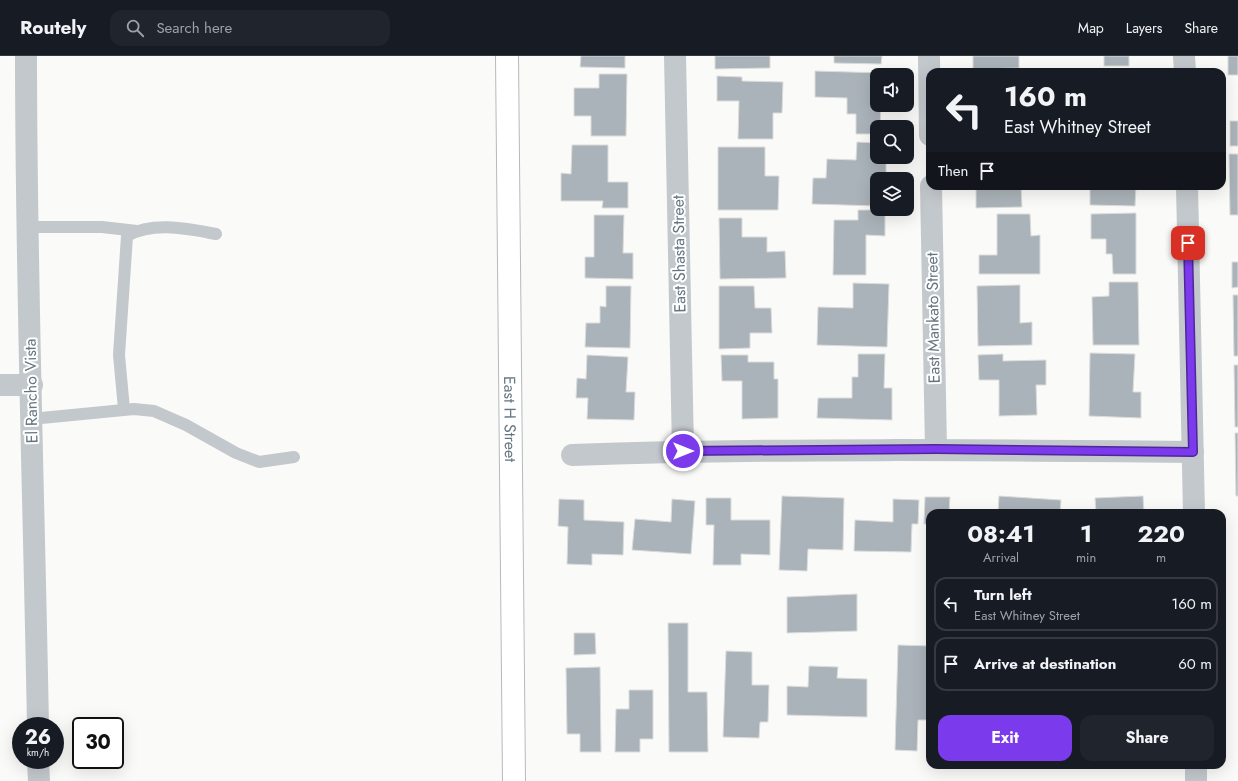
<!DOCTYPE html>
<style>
:root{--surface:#171b24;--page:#20242c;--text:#f1f3f6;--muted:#9ea1a6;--line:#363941;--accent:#7c3aed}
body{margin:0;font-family:Jost,sans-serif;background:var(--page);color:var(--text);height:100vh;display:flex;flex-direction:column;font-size:15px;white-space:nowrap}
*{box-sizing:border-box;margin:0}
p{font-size:13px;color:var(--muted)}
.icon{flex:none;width:22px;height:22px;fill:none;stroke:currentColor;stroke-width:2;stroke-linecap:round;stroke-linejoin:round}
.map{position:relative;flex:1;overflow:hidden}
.panel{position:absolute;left:926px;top:453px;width:300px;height:260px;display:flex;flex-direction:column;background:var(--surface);border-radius:12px;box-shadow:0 4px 16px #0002}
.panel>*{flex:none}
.banner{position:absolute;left:926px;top:12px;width:300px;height:122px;border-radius:12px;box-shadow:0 4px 16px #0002;background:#171b24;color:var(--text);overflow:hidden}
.tools{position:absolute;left:870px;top:12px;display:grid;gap:8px}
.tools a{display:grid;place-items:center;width:44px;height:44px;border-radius:8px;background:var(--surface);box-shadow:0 4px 16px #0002;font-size:20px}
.speed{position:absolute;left:12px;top:661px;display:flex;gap:8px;font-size:20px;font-weight:700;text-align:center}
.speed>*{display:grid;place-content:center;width:52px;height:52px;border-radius:50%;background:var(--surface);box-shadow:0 4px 16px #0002;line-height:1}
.speed small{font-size:10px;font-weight:400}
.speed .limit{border:2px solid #111;border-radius:6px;background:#fff;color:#111}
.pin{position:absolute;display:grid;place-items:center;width:34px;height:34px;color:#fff;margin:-17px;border-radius:8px;box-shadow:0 2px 6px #0006}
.me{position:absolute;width:44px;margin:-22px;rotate:90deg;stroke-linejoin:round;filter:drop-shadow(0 0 3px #0008)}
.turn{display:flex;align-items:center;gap:14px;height:84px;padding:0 12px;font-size:18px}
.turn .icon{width:52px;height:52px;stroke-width:2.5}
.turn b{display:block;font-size:28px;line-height:34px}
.then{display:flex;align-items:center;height:38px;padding:0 12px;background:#0003;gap:8px;font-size:15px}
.eta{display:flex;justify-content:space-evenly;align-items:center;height:68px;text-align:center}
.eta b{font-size:24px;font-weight:700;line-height:28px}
.cta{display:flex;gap:8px;margin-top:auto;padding:8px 12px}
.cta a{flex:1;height:46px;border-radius:12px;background:var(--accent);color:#fff;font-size:16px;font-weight:700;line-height:46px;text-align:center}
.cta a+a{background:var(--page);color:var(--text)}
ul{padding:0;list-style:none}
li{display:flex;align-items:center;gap:12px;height:54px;margin:0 8px 6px;padding:0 4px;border:2px solid var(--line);border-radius:12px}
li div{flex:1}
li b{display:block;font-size:15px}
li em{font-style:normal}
header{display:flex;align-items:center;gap:24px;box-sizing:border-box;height:56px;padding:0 20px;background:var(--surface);border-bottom:1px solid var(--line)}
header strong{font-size:19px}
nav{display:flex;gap:22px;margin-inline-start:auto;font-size:14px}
.search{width:280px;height:36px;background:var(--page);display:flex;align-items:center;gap:10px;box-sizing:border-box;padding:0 14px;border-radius:12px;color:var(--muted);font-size:15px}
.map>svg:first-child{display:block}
.building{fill:#aab3b9;stroke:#dcdcda}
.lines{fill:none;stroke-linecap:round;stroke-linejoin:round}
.primary-casing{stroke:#b5babe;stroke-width:24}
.service{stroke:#c3c8cc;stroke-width:12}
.minor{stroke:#c3c8cc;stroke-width:22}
.primary{stroke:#fff;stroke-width:22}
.route-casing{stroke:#51269a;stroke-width:10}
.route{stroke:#7c3aed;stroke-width:7}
.labels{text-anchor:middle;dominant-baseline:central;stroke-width:4;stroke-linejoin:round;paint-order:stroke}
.street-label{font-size:16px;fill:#657683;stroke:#fff}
</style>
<header>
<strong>Routely</strong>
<div class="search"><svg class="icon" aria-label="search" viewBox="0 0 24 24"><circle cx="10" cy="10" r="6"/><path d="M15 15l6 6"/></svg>Search here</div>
<nav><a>Map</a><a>Layers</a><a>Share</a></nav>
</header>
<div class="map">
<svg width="1238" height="725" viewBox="0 0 1238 725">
<rect width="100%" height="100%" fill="#fafaf8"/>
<g class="building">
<polygon points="581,0 625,0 625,12 580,11"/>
<polygon points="715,0 770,0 770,12 715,13"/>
<polygon points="834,0 882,0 881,8 834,7"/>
<polygon points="973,0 1019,0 1019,12 973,13"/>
<rect x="1104" y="0" width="25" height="10"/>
<rect x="1228" y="0" width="10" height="19"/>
<polygon points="815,15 885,17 885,19 877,19 877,49 881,49 880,71 877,71 877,78 856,78 856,58 847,58 847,42 815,41"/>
<polygon points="599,18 627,18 626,80 591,80 591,60 574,60 574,32 599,32"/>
<polygon points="717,20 742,21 742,25 783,26 782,57 773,57 773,83 738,83 739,45 717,45"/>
<rect x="1230" y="65" width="8" height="25"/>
<polygon points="857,86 877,87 877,101 886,101 886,123 877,123 877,150 812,148 813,122 826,122 827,103 856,104"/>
<polygon points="572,89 608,89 608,126 628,126 628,152 602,152 603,145 561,145 561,117 571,118"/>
<polygon points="718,91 765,91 765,120 779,120 778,154 718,154"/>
<polygon points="1229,98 1238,98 1238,159 1230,159"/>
<polygon points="976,130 1021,130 1022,151 976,152"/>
<polygon points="1090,130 1136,130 1135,150 1090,149"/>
<polygon points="858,154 885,154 885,180 866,179 866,219 833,219 834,164 858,164"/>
<polygon points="1136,157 1136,218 1113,218 1112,198 1106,198 1106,183 1091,183 1091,158"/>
<polygon points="997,158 1030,158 1031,180 1040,179 1040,218 979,218 979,199 997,199"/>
<polygon points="594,159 624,159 623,197 633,197 633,223 585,222 585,201 594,201"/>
<polygon points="719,162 742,162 742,181 767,181 767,196 785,195 786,222 720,223"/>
<polygon points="1232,206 1238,206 1238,231 1232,232"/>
<polygon points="1109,226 1138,226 1139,289 1093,289 1092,241 1109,240"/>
<polygon points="853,227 889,228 887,291 817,289 818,251 853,252"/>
<polygon points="1020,229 1020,267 1032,266 1032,289 978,290 977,230"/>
<polygon points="606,230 631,230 630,292 585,291 586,267 600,267 600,250 606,251"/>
<polygon points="719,230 754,230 755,252 771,252 772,277 750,277 750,292 719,293"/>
<polygon points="1233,239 1238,239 1238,300 1234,300"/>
<polygon points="1090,297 1135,298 1133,336 1141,336 1141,362 1089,360"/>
<polygon points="858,298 885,298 884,332 892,332 892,364 817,362 818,342 852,342 852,321 858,321"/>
<polygon points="1003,298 1003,305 1046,304 1046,329 1036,329 1037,359 999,360 999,324 979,324 978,299"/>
<polygon points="587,299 628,301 626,336 635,336 634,364 587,363 588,342 576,342 577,322 586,323"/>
<polygon points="721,299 748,299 748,306 774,306 774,323 778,323 778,362 742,363 742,325 722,325"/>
<polygon points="1234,309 1238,309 1238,371 1235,371"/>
<polygon points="1235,377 1238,377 1238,440 1236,440"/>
<polygon points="782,440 844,442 843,494 808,493 807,515 779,514"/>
<polygon points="999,440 1061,444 1060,457 998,457"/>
<polygon points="1143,440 1144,457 1096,457 1095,442"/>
<polygon points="925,441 950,441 949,457 930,457 930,468 924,468"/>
<polygon points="706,442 731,442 731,464 770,464 770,499 741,498 741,509 713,509 714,469 706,469"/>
<polygon points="559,443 584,444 584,464 624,466 623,499 592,498 592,509 567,508 568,471 558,470"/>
<polygon points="672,443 695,445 691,498 632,494 635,463 671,466"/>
<polygon points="893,443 919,444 918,468 912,468 911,496 854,495 855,464 893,466"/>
<polygon points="857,538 857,575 787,577 787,541"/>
<polygon points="668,567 688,567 688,636 707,636 708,696 669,696"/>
<polygon points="574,577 595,577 596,598 574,599"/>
<polygon points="898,589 930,590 930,664 918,664 917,695 895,694"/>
<polygon points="726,595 752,596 752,629 769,629 768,666 760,666 759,682 723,681"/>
<polygon points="809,610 838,611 837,622 867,623 867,661 787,659 787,630 808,631"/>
<polygon points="600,611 601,696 580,696 580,678 567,678 566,612"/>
<polygon points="629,634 653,634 653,683 640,683 640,696 615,696 616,653 629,653"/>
</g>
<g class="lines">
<defs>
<g id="primary">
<path id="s1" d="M507 0 514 725"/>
</g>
</defs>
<use href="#primary" class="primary-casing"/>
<g class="service">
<polyline points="26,171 102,171 137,175"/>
<path d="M124 353 119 299 127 180C154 165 188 173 216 178"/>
<polyline points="31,363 134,353 154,355 186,369 236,397 259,406 294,401"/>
</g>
<g class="minor">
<path d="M26 0C26 223 34 447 38 670"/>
<polyline points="675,0 683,395"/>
<polyline points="929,0 930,79"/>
<polyline points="1184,0 1185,16"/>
<polyline points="931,130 936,393"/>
<polyline points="1187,130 1194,457"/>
<polyline points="0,329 32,329"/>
<path d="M572 399C779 392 986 394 1193 396"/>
<polyline points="38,704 39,725"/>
<polyline points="1196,709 1196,725"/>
</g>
<use href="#primary" class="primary"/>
</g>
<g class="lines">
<defs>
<polyline id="route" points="683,395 936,393 1193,396 1188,187"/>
</defs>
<use href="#route" class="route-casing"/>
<use href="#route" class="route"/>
</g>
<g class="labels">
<g class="street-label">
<text transform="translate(679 198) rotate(-91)">East Shasta Street</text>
<text transform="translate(933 262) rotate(-91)">East Mankato Street</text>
<text transform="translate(31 335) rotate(-91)">El Rancho Vista</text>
<text stroke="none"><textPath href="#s1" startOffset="363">East H Street</textPath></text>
</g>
</g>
</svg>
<div class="tools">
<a><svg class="icon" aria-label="sound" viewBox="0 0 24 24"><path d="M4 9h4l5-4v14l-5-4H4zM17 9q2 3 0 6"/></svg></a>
<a><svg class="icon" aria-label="search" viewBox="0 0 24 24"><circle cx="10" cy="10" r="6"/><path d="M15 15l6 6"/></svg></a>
<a><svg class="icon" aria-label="layers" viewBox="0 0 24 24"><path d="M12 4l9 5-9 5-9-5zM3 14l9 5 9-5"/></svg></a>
</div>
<div class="speed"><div>26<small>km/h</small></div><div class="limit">30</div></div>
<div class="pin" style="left:1188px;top:187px;background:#d93025"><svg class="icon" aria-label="arrive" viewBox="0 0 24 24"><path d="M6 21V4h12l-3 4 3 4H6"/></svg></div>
<svg class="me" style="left:683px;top:395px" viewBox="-20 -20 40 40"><circle r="17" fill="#7c3aed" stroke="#fff" stroke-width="3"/><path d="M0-11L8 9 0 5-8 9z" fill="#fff"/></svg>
<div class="banner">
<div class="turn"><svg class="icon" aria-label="left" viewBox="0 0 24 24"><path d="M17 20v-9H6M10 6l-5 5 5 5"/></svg><div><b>160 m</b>East Whitney Street</div></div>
<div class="then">Then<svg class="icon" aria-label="arrive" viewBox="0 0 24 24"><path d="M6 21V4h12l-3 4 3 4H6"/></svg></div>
</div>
<section class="panel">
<div class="eta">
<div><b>08:41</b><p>Arrival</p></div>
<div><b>1</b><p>min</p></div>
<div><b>220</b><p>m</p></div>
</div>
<ul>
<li><svg class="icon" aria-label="left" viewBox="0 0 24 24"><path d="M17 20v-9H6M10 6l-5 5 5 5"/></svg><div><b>Turn left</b><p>East Whitney Street</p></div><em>160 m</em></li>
<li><svg class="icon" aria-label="arrive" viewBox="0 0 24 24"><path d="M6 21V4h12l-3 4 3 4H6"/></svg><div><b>Arrive at destination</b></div><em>60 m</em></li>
</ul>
<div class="cta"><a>Exit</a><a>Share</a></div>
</section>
</div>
